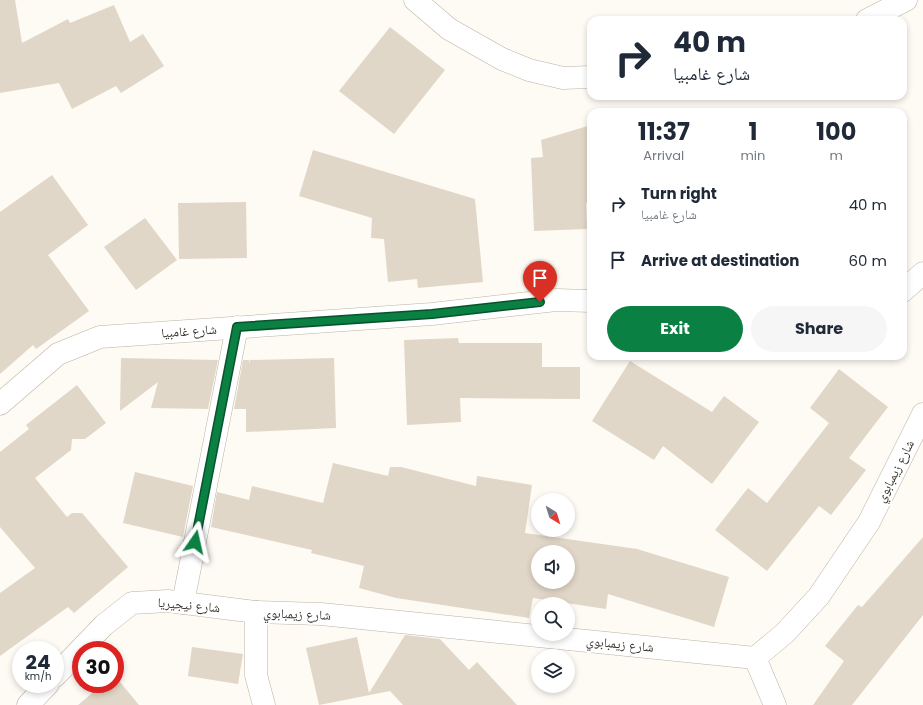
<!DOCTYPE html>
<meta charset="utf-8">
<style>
:root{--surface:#fff;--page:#f6f6f7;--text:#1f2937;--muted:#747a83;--accent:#0b8043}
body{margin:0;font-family:Poppins,"Noto Naskh Arabic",sans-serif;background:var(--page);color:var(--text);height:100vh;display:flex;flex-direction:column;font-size:15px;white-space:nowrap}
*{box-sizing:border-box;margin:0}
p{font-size:13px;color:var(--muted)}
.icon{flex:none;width:22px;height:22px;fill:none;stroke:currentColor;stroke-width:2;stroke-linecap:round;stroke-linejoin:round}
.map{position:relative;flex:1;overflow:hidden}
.panel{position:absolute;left:587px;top:108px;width:320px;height:252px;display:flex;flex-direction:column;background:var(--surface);border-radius:12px;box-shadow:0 2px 6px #0003}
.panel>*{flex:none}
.top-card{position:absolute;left:587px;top:16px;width:320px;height:84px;border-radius:12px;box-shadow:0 2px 6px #0003;background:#fff;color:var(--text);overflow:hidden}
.needle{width:26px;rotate:142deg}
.fabs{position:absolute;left:531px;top:493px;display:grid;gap:8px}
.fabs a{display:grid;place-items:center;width:44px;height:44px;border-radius:50%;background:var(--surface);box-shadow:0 2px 6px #0003;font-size:20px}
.speed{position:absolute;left:12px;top:641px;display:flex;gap:8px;font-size:20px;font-weight:700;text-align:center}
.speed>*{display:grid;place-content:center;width:52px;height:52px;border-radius:50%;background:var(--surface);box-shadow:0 2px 6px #0003;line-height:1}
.speed small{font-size:10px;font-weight:400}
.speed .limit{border:6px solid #d22;background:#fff;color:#111}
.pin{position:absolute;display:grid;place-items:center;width:34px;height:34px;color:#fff;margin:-41px -17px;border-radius:50% 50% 50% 0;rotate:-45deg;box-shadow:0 0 4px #0007}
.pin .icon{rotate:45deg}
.me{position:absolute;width:44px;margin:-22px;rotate:11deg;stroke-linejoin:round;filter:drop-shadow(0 0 3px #0008)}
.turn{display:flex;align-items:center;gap:14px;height:84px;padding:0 20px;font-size:18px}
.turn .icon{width:52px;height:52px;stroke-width:2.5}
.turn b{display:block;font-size:28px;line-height:34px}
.eta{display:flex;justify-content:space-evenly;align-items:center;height:68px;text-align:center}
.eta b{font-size:24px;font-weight:700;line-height:28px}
.button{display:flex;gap:8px;margin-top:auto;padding:8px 20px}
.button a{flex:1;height:46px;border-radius:24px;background:var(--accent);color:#fff;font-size:16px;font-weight:700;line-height:46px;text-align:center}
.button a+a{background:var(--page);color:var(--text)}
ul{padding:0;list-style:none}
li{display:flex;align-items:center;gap:12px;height:56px;padding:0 20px}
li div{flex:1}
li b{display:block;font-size:15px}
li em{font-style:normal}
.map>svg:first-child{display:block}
.building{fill:#e1d7c8;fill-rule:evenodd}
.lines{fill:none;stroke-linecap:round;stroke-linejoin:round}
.street-casing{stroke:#bdb2a4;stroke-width:23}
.street{stroke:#fff;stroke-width:22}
.route-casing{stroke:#07532c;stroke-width:10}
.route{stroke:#0b8043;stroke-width:7}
.labels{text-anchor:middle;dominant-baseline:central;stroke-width:4;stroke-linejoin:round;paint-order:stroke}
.street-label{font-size:13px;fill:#38332e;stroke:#fff}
</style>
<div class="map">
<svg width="923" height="705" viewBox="0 0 923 705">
<rect width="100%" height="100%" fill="#fefaf4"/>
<g class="building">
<polygon points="0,0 15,0 22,43 68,19 70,23 114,5 130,42 143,34 164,66 121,93 116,86 72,109 59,83 0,93"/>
<polygon points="390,27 445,70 394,134 339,91"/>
<polygon points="591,125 591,202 586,203 587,229 534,231 531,158 543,157 541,140"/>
<polygon points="313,150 475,199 483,282 418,288 417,279 388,282 384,239 371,238 372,218 299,196"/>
<polygon points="52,175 88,225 48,255 89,311 36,349 33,345 0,374 0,212"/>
<polygon points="246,202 247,258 179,259 178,203"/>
<polygon points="145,218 177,260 136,290 104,247"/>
<polygon points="458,338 459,343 542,343 542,367 580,367 580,399 460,398 461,422 407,425 404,340"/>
<polygon points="121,358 218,360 208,409 151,408 158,382 120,411"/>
<polygon points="334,358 336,428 246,432 246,409 234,409 243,360 249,360 249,363 250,360"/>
<polygon points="630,361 712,412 724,396 759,422 712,484 663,446 654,460 592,421"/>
<polygon points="839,369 888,407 849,458 866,470 831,515 819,506 767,571 715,530 748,488 767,503 829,423 810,408"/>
<polygon points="77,385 106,423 85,439 72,439 71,450 35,478 67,517 72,513 82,513 128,567 74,613 68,607 0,656 0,593 35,568 0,527 0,452 29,429 26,425"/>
<path d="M333 463 388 476 390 467H401L476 486 477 476 532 485 525 533 637 549 729 577 714 627 608 594 606 609 533 598 529 618 396 598 359 588 364 566 311 553 312 550 211 527 217 492 249 500 252 486 323 503ZM538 552H568V582H538Z"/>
<polygon points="135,472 193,486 183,537 123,523"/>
<polygon points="923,537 923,615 852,705 813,705 844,661 825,646 858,605 862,607"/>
<polygon points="405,635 440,639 469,670 477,662 517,705 403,705 390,691 319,705 306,648 357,637 369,693"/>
<polygon points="192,647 243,654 238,684 188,676"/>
<polygon points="115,676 139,705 78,705 103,684 115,684"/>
</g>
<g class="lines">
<defs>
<g id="street">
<polyline points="415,0 449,29 502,59 529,70 563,78 591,77"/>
<polyline points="867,20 906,0"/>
<polyline points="903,291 923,273"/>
<polyline points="0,404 58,354 100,337 432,314 556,300 591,301"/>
<polyline points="183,603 237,327"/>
<polyline points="755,658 775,705"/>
<polyline points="55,676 104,625 132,603 168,601 256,612"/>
<polyline points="28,705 48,684"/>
<polyline points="264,705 256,675 256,612 321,614 755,658 785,633 819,596 869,522 923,414"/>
</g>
</defs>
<use href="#street" class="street-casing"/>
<use href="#street" class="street"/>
</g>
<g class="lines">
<defs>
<polyline id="route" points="195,542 237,327 432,314 540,302"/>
</defs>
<use href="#route" class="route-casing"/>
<use href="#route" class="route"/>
</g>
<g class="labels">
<g class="street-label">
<text transform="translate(189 331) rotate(-4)">شارع غامبيا</text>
<text transform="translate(895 471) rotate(-63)">شارع زيمبابوي</text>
<text transform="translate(189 605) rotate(5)">شارع نيجيريا</text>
<text transform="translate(297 614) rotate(2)">شارع زيمبابوي</text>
<text transform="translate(620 644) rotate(6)">شارع زيمبابوي</text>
</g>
</g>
</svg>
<div class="fabs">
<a><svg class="needle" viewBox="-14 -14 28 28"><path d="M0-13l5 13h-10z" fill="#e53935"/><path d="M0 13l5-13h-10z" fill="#747a83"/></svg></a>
<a><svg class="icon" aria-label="sound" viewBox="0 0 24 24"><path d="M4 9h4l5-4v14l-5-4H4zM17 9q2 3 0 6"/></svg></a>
<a><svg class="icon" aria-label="search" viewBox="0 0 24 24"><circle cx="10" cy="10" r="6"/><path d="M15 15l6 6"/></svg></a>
<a><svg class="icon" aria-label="layers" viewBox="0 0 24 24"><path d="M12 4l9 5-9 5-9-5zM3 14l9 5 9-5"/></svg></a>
</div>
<div class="speed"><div>24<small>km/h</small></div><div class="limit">30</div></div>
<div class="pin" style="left:540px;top:302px;background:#d93025"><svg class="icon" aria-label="arrive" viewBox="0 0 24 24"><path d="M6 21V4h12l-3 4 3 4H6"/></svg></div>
<svg class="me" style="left:195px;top:542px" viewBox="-20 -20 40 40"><path d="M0-17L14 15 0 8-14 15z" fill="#0b8043" stroke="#fff" stroke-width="4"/></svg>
<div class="top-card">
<div class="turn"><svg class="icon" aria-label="right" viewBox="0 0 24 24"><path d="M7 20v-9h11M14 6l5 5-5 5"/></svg><div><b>40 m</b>شارع غامبيا</div></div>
</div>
<section class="panel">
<div class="eta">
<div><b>11:37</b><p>Arrival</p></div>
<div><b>1</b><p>min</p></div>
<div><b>100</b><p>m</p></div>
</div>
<ul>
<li><svg class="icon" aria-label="right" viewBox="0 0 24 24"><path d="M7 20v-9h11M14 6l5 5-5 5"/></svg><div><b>Turn right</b><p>شارع غامبيا</p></div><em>40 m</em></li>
<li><svg class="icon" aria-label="arrive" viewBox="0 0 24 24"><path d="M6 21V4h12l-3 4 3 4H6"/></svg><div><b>Arrive at destination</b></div><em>60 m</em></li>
</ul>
<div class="button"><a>Exit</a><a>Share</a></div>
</section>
</div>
